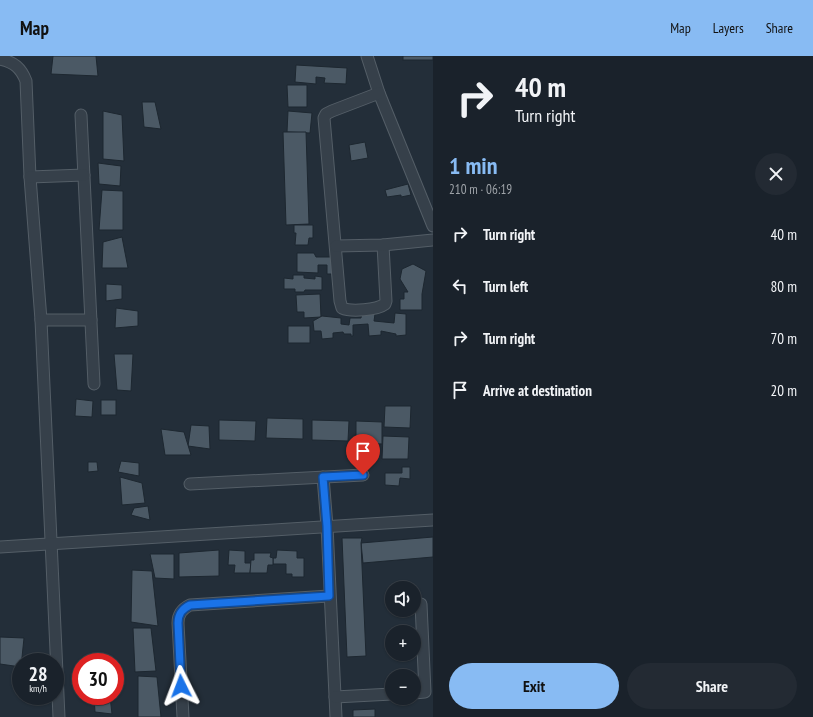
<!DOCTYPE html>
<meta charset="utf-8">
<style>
:root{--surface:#1a222b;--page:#232a33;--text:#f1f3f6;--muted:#9fa4a9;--line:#383f47;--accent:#88bbf3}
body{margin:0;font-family:"PT Sans Narrow",sans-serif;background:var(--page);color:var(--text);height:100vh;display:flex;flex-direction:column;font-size:15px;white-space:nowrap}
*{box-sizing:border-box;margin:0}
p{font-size:13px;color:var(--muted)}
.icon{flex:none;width:22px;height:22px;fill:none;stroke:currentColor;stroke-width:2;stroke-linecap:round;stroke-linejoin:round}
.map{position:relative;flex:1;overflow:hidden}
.side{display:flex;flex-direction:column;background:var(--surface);width:380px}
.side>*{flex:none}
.guide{background:#1a222b;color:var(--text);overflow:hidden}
.fabs{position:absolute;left:385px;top:525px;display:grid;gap:8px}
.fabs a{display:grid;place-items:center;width:36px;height:36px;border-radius:50%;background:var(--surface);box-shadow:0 1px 3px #0004,0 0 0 1px var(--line);font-size:20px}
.speed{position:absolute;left:12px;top:597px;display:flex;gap:8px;font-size:20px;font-weight:700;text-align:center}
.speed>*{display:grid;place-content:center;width:52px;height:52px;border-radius:50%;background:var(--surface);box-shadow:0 1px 3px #0004,0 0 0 1px var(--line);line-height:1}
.speed small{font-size:10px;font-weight:400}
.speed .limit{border:6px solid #d22;background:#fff;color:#111}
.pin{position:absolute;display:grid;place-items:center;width:34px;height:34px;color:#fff;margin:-41px -17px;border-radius:50% 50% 50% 0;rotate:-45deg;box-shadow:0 0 4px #0007}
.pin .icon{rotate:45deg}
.me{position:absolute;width:44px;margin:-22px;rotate:357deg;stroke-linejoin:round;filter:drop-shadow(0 0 3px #0008)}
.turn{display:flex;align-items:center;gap:14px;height:84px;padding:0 16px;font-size:18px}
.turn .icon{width:52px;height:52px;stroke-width:2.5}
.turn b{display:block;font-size:28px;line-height:34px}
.round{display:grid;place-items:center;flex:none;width:42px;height:42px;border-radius:21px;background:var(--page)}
.summary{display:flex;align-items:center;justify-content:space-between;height:68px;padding:0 16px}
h1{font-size:24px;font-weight:800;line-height:30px;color:var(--accent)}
.button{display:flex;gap:8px;margin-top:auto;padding:8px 16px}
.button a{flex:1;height:46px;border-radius:24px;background:var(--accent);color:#111;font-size:16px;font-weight:800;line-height:46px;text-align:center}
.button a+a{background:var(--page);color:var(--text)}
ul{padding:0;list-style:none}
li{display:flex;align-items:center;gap:12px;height:52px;padding:0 16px}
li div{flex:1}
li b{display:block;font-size:15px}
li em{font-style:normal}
header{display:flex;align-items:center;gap:24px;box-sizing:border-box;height:56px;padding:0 20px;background:var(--accent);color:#111}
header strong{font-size:19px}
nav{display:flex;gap:22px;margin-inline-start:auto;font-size:14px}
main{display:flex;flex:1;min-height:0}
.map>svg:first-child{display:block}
.building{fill:#4b5965;stroke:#1d2730}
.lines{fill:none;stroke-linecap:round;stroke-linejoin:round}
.street-casing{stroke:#545e67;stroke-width:13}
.street{stroke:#36404a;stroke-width:11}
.route-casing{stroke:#114b97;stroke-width:10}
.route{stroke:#1a73e8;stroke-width:7}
</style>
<header>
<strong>Map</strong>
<nav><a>Map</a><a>Layers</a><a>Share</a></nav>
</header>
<main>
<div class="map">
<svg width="433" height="661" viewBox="0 0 433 661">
<rect width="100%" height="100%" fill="#232e39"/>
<g class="building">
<polygon points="53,0 96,0 98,20 51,18"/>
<rect x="403" y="0" width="30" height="4"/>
<polygon points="296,9 347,12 346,28 324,27 325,22 316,21 316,28 295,26"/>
<polygon points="287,29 307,29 307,51 288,51"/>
<polygon points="142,46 155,46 161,73 144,71"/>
<polygon points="103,55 122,59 124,105 103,103"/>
<polygon points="288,55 312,57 310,77 287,76"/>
<polygon points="283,76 306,76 309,168 286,169"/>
<polygon points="365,86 368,102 351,105 349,89"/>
<polygon points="98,107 121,110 120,130 99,128"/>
<polygon points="408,128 411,139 401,141 401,139 387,141 385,134"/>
<polygon points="102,134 123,135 123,174 99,174"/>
<polygon points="294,169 313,169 313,182 309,182 308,189 295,189 296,177 294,177"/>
<polygon points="122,181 128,212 102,212 103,186"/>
<polygon points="297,197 314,197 316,201 334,201 334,218 327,218 327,209 318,209 318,217 297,216"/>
<polygon points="413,208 426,215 422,238 422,254 400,254 400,243 404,243 404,236 408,236 400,223 402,213"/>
<polygon points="293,219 304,219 304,222 315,223 315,220 322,221 322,234 305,234 304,236 295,236 295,233 284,233 284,222 293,223"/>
<polygon points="106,228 122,229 122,243 106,245"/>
<polygon points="320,238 321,261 304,262 304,256 297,256 296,239"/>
<polygon points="116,252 138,255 138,270 115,272"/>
<polygon points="362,257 375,258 374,265 394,267 395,257 406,258 406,279 396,280 396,278 381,275 381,279 369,280 368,268 353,269 353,280 351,280 351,278 344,278 343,276 333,277 333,282 322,283 321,275 314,275 313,265 322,260 341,262 341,268 349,269 350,262 361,262"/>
<rect x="288" y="270" width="22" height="17"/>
<polygon points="114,298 133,298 131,335 117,334"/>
<polygon points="76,343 93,345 92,361 75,360"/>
<rect x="101" y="344" width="15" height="15"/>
<polygon points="385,350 411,350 410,372 384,371"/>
<polygon points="267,362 303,363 303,383 266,382"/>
<polygon points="219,364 256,365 255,385 219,384"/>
<polygon points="312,364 349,365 348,385 312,384"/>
<polygon points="356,365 382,366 382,388 356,387"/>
<polygon points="191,369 209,370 210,393 188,390"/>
<polygon points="161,373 184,376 191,399 165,399"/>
<polygon points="383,380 409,381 408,403 382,403"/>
<polygon points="121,405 139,407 139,420 118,416"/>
<polygon points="88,406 97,406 98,415 88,416"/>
<polygon points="402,411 410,411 410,423 400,422 399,430 385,429 385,417 402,417"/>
<polygon points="120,421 142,427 145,447 122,449"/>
<polygon points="148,450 150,464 131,459 134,452"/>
<polygon points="433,481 433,501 363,507 361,487"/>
<polygon points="342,482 362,482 361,487 366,600 347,601"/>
<polygon points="219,494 219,520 179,521 179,497"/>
<polygon points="229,494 245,495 245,507 251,507 250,517 234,517 235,509 228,509"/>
<polygon points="277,494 297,495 297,502 304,502 304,521 292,521 292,518 286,518 286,508 273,508 273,502 276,502"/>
<polygon points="254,497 271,497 270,501 273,502 273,509 268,509 267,517 250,517 251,504 254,504"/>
<polygon points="150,498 174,498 174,523 155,522"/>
<polygon points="132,514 152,515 158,570 131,566"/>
<polygon points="133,572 151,572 156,615 135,616"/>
<polygon points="0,581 24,582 21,611 0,608"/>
<polygon points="138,620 157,621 161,661 138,661"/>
<polygon points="94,640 110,640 112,658 95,656"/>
<polygon points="375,653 375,661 353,661 353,654"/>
</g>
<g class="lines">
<defs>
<g id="street">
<polyline points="367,0 379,37 433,170"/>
<path d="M0 3C14 6 21 12 26 25L30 121 41 264 59 661"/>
<path d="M379 37 332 55 326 58 324 62 340 245 342 252C351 256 377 254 385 248L386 245 383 189"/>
<polyline points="81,59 94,328"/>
<polyline points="30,121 84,119"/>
<polyline points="336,190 383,189 433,184"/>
<polyline points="41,264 91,264"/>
<polyline points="323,421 327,470 336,661"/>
<polyline points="190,428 363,419"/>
<polyline points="0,491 433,464"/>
<polyline points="414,637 425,636 421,548"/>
<polyline points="335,641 392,638"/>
<path d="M183 661 178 567C178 558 182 553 190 549L329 540"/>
</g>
</defs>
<use href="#street" class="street-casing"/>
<use href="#street" class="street"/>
</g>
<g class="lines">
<defs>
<path id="route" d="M181 630 178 567C178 558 182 553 190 549L329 540 327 470 323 421 363 419"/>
</defs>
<use href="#route" class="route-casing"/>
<use href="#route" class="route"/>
</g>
</svg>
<div class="fabs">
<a><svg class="icon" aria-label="sound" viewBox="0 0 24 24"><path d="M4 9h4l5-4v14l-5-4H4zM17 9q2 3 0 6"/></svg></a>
<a>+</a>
<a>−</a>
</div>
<div class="speed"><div>28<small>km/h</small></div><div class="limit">30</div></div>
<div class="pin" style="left:363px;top:419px;background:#d93025"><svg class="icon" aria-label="arrive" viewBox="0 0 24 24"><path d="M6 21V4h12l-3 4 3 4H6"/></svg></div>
<svg class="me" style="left:181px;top:630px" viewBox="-20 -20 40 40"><path d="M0-17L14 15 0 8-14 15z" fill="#1a73e8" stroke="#fff" stroke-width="4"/></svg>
</div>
<section class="side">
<div class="guide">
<div class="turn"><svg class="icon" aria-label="right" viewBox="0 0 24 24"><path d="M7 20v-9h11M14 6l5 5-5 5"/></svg><div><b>40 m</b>Turn right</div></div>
</div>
<div class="summary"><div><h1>1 min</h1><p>210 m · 06:19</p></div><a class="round"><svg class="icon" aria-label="close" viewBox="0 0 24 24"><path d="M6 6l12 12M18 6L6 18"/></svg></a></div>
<ul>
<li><svg class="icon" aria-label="right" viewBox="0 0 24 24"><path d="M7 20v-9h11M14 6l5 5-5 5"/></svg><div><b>Turn right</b></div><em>40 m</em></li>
<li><svg class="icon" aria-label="left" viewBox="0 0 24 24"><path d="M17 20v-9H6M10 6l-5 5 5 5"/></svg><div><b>Turn left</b></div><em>80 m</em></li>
<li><svg class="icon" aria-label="right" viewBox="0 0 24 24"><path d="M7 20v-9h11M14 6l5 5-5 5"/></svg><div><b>Turn right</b></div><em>70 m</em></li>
<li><svg class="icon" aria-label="arrive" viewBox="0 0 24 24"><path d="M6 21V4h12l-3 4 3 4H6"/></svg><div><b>Arrive at destination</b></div><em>20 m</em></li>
</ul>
<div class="button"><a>Exit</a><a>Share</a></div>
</section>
</main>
